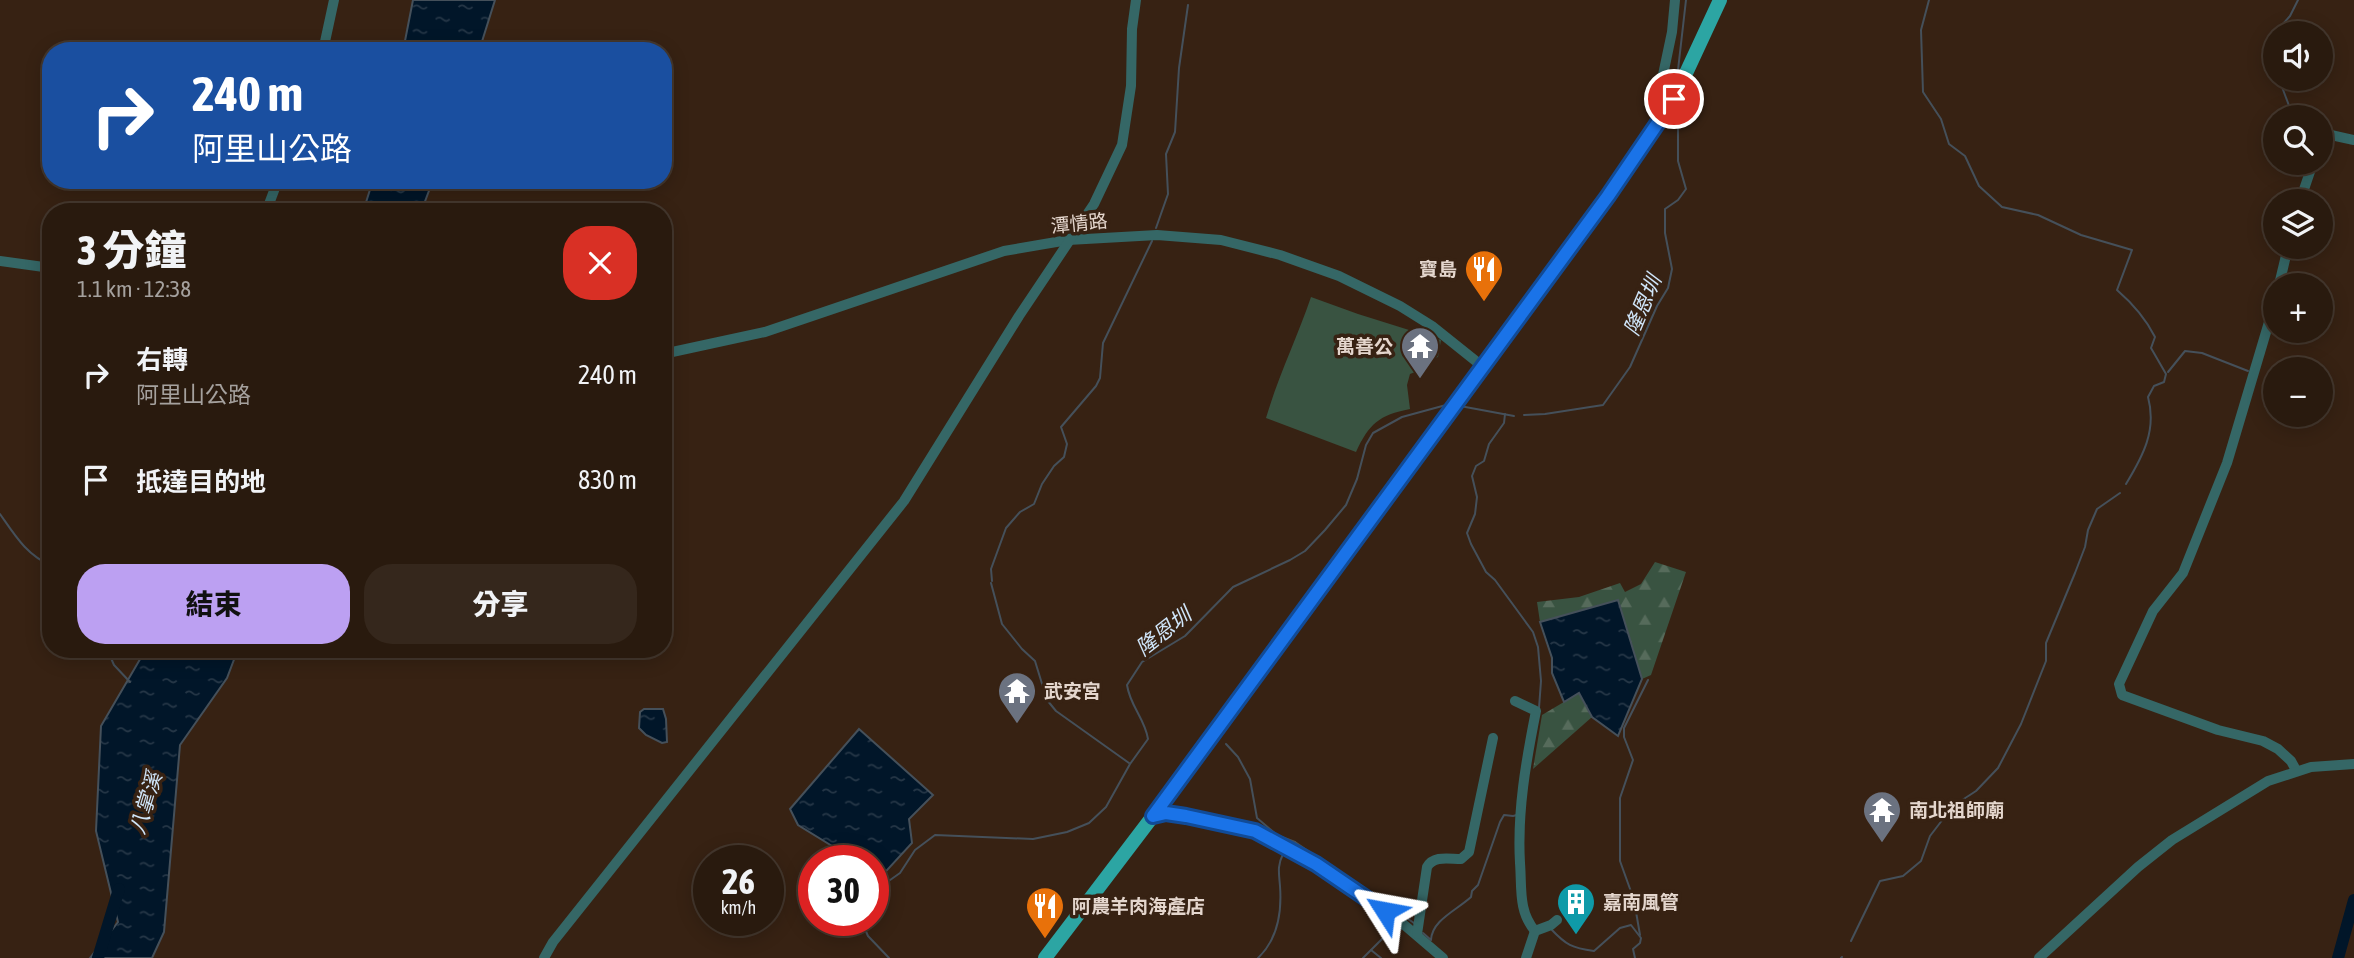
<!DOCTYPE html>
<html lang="zh-TW">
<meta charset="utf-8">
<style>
:root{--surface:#291a0e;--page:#35271c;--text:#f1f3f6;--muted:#a5a19e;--line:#45382e;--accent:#bca0f2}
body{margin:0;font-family:"Asap Condensed","Noto Sans TC",sans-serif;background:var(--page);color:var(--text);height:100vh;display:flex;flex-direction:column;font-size:26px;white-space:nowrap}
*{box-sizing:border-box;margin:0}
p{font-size:23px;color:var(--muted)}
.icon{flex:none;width:38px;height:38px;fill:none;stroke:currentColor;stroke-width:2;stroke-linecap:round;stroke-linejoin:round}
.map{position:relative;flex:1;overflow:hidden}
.side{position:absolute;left:42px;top:203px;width:630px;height:455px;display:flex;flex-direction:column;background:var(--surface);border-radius:28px;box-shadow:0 4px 18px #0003,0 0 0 2px var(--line)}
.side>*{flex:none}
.top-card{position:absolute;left:42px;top:42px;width:630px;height:147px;border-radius:28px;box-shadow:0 4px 18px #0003,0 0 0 2px var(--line);background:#1a4fa0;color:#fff;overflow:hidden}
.controls{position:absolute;left:2263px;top:21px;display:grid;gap:14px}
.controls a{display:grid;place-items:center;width:70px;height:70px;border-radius:50%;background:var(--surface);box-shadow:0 4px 18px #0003,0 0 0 2px var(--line);font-size:35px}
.speed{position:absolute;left:693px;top:845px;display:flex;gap:14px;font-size:35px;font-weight:700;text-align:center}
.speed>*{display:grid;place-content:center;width:91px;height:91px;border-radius:50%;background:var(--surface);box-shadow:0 4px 18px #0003,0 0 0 2px var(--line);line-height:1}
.speed small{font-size:18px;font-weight:400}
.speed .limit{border:10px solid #d22;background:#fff;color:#111}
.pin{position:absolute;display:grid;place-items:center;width:60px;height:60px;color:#fff;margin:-30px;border:4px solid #fff;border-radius:50%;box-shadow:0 2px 7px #0007}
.me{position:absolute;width:77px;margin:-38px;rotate:304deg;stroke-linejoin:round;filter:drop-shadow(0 0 5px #0008)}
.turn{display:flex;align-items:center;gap:24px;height:147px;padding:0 35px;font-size:32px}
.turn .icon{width:91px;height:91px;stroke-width:2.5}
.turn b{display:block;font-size:49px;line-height:60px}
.round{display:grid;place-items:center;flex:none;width:74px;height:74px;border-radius:28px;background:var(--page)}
.headline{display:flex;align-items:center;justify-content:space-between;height:119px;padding:0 35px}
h1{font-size:42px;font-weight:800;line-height:52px}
.button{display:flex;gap:14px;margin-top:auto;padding:14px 35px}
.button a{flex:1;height:80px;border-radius:28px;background:var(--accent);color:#111;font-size:28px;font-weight:800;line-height:80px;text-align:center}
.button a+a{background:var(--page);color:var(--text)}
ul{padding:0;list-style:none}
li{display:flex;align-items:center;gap:21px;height:105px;padding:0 35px}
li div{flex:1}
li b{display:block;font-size:26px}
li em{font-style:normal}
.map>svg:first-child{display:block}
.green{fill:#395341}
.forest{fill:url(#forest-firs)}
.water{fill:url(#water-ripples);stroke:#45505a;stroke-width:2}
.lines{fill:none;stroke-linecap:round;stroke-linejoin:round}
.stream{stroke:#45505a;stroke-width:2}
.river{stroke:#011629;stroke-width:12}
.minor{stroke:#356766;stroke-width:10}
.major{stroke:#2ca5a3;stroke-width:14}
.route-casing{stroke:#114b97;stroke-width:18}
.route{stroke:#1a73e8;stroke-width:12}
.labels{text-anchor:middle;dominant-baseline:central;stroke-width:7;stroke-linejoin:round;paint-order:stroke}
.street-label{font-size:19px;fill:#e4d6cd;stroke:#372213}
.poi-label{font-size:19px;font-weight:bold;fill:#e4d6cd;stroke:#372213;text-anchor:start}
.water-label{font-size:21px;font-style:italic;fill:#d0e6fa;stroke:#372213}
</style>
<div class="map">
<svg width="2354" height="958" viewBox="0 0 2354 958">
<defs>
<pattern id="forest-firs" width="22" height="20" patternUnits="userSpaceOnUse" patternTransform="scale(1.75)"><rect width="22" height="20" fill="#395341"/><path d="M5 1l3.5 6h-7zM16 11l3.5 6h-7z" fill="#566b5b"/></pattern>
<pattern id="water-ripples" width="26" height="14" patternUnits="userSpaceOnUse" patternTransform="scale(1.75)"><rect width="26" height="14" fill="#011629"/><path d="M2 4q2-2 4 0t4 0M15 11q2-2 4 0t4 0" fill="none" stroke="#263747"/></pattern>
</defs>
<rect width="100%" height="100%" fill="#372213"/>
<path class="green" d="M1311 297 1358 314 1441 340 1438 357 1430 360 1428 367 1410 374 1407 385 1410 409C1379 415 1369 424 1356 452L1266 418C1278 377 1297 338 1311 297Z"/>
<g class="forest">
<polygon points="1655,562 1686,572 1651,675 1642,679 1617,601 1540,622 1537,602 1579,597 1620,583 1625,592 1641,584"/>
<polygon points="1579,693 1592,717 1533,769 1542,715"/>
</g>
<g class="water">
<polygon points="413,0 495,0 479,51 403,51"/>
<polygon points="373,180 433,180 421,212 363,212"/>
<polygon points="1618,600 1642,679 1618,736 1592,717 1579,693 1564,702 1552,673 1552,658 1540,622"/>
<polygon points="146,649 238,649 227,678 180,745 164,932 152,958 90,958 118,922 96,831 101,726"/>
<polygon points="644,709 663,709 666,719 667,742 662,743 646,735 639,728 640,712"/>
<polygon points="859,729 933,795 909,819 912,843 878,880 873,879 873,861 847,861 832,846 798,825 790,809"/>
</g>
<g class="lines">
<g class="stream">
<path d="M1929 0 1921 30 1923 92 1941 119 1949 144 1965 156 1979 186 2002 207 2038 215 2081 235 2132 250 2117 290C2132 303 2146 319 2155 337L2151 348 2166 374 2164 382 2154 386 2148 397C2157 430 2143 456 2126 484"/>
<polyline points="2275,67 2267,42 2290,16 2298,0"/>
<polyline points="1678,70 1686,0"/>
<polyline points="2279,79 2291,111 2298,117"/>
<polyline points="1156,228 1168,194 1166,154 1175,132 1179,68 1188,5"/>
<polyline points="2168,372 2185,351 2202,353 2248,371"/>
<polyline points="1460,406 1514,416"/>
<polyline points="1505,414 1504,423 1489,444 1484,461 1476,466 1472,476 1477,497 1475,514 1467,533 1471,544 1486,572 1495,580 1533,632 1538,647 1541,681 1539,708"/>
<polyline points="1524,415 1545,414 1603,405 1630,367 1657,306 1668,288 1672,269 1665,233 1665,209 1678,200 1686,189 1678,161 1678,106"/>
<path d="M0 514C14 534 27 556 51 565"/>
<polyline points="992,581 991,569 1006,528 1020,512 1034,504 1042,484 1054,466 1064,457 1067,444 1061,427 1096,386 1100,378 1103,343 1152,241"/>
<polyline points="991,583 1002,624 1022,649 1035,661 1047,700 1056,711 1129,763"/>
<polyline points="107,649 114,665 130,682"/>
<polyline points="1226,744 1238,757 1250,779 1257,818 1277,835 1295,842 1293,846"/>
<polyline points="1295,842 1414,923"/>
<path d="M873 895 876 890 900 873 915 850 935 835 1033 839 1067 832 1089 823 1106 807 1130 764 1148 739C1145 719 1130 706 1127 685L1142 662 1185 636 1233 587 1290 560 1305 551 1325 530 1346 505 1357 479 1366 445 1373 433 1402 417 1446 405"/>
<polyline points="861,920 868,936 889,958"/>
<path d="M1551 929C1566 945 1572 948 1594 951L1620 928 1631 925 1641 938 1640 943 1633 949 1635 958"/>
<path d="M1423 933 1431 940C1432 920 1457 910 1471 897L1472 891 1478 885 1500 822 1504 815 1513 816 1517 815"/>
<polyline points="1640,935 1634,900 1620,861 1620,798 1633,760 1624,737 1624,728 1648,680"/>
<polyline points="1851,941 1880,881 1903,876 1921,861 1930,836 1953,806 1976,791 1998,768 2021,724 2046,661 2046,643 2075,573 2085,547 2088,530 2097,509 2120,493"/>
<polyline points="1371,950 1381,958"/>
<path d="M1258 958C1278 939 1282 913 1280 886 1279 873 1277 866 1283 854H1289"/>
<polyline points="1363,958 1383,938 1401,929"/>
<polyline points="1841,958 1842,957"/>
</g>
<g class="river">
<polyline points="98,958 119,889"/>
<polyline points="2338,958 2354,900"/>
</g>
<g class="minor">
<polyline points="323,51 334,0"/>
<polyline points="1674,99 1660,89 1672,32 1675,0"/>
<polyline points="2320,140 2322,133 2354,140"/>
<polyline points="2300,201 2313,163"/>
<polyline points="266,212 278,180"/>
<polyline points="0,261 51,268"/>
<polyline points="2279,285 2288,247"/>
<polyline points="2275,302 2227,463 2183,573 2153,611 2119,684 2122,695 2218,730 2263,741 2278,749 2291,761 2296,770"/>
<polyline points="663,354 765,332 1004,251 1068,240 1157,235 1221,240 1280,255 1339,276 1400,306 1432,326 1482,366"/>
<path d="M1515 701 1536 711C1526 761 1517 812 1520 863 1522 888 1518 911 1535 931"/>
<polyline points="1153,816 1166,813 1186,816 1255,831 1316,864 1402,923 1443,958"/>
<path d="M1417 934 1427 867C1434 855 1449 859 1461 859L1469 852 1493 738"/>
<polyline points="544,958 553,942 904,501 1019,316 1094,204 1122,145 1131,86 1132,29 1136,0"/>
<polyline points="1526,958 1535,931 1551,925 1557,920"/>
<polyline points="2039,958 2138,867 2172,840 2268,781 2311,767 2354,764"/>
</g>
<polyline class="major" points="1045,958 1153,816 1621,177 1674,99 1720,0"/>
</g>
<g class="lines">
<defs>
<polyline id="route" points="1385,911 1316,864 1255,831 1186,816 1166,813 1153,816 1608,196 1674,99"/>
</defs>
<use href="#route" class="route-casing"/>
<use href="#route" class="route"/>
</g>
<defs>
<symbol id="restaurant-pin" viewBox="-11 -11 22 30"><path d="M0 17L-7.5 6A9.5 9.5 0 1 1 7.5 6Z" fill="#e8710a" stroke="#372213"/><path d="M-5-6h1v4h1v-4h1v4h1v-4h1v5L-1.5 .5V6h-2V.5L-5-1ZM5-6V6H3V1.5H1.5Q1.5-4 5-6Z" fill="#fff"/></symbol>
<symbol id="temple-pin" viewBox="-11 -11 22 30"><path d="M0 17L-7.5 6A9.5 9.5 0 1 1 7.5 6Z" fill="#6b7280" stroke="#372213"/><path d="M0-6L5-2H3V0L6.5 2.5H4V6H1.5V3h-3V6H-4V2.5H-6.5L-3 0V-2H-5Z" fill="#fff"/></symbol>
<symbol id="building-pin" viewBox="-11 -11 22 30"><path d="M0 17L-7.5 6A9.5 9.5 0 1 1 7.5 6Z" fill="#0f9aa8" stroke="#372213"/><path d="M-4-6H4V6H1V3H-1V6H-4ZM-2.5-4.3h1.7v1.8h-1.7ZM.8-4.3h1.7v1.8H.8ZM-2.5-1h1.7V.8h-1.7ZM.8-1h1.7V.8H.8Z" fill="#fff"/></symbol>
</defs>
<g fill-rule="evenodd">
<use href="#restaurant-pin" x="1462" y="247" width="44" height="60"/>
<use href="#temple-pin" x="1398" y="324" width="44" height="60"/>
<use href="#temple-pin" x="995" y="669" width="44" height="60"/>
<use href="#temple-pin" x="1860" y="788" width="44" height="60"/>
<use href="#building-pin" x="1554" y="880" width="44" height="60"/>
<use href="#restaurant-pin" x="1023" y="884" width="44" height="60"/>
</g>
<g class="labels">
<g class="street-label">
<text transform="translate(1079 223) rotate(-6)">潭情路</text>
</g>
<g class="poi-label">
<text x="1457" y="269" text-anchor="end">寶島</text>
<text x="1393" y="346" text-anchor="end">萬善公</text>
<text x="1044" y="691">武安宮</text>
<text x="1909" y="810">南北祖師廟</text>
<text x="1603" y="902">嘉南風管</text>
<text x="1072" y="906">阿農羊肉海產店</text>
</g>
<g class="water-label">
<text transform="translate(1642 305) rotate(-67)">隆恩圳</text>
<text transform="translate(1163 631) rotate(-38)">隆恩圳</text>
<text transform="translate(145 803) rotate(-73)">八掌溪</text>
</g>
</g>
</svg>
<div class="controls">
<a><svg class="icon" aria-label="sound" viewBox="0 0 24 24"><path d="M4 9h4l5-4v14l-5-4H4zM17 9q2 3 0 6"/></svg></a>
<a><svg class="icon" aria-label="search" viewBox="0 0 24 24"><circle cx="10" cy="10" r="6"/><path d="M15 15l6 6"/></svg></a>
<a><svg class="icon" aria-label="layers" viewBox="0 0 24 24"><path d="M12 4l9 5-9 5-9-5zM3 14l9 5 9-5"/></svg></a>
<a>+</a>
<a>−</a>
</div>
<div class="speed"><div>26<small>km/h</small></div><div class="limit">30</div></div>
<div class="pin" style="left:1674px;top:99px;background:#d93025"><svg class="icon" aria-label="arrive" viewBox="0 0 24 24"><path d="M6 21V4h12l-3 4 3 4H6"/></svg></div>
<svg class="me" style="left:1385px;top:911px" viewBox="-20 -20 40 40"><path d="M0-17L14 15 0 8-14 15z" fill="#1a73e8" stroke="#fff" stroke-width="4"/></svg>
<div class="top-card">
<div class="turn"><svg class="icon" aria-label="right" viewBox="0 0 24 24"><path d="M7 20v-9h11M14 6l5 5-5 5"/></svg><div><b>240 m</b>阿里山公路</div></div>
</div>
<section class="side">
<div class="headline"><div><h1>3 分鐘</h1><p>1.1 km · 12:38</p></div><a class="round" style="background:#d93025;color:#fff"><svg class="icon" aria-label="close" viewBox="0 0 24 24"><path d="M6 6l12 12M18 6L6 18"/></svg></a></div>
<ul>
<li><svg class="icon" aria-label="right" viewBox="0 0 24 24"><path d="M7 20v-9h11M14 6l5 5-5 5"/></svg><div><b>右轉</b><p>阿里山公路</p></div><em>240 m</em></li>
<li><svg class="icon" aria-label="arrive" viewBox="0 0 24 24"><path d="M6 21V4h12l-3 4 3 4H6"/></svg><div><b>抵達目的地</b></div><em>830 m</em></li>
</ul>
<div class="button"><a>結束</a><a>分享</a></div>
</section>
</div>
